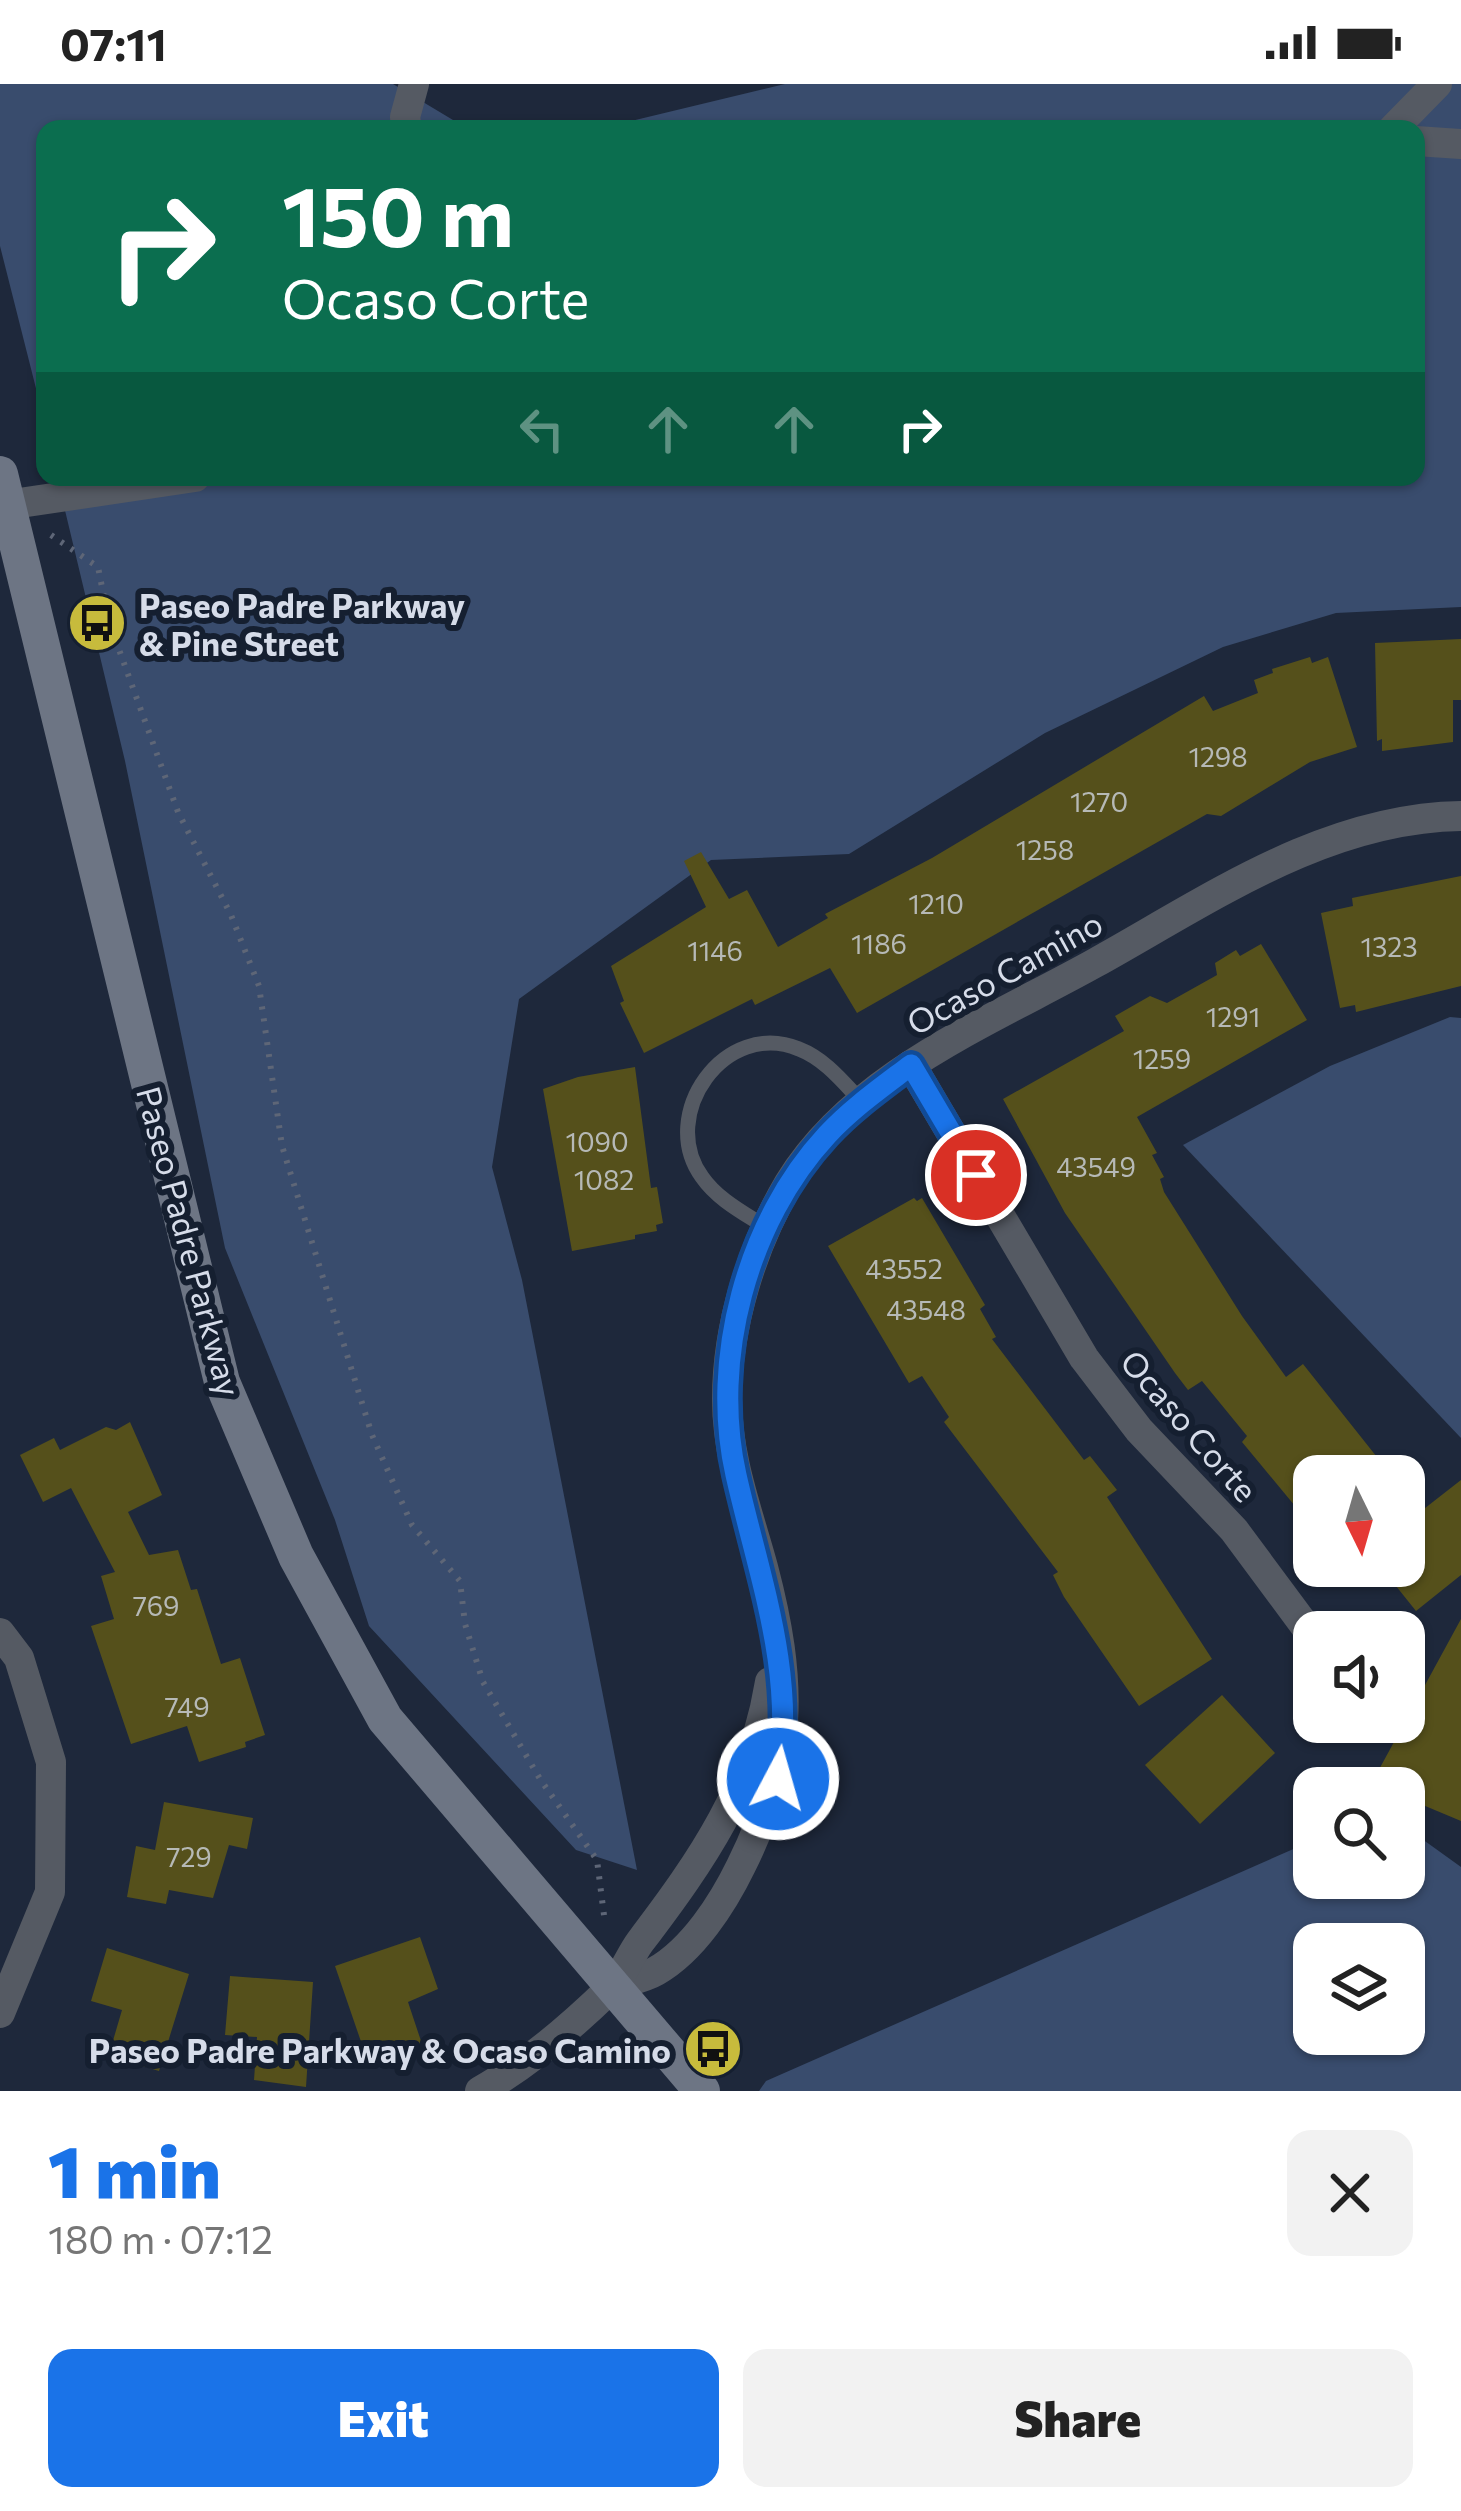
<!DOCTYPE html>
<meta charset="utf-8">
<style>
:root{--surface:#fff;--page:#f2f2f2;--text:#222;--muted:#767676;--accent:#1a73e8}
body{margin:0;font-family:Commissioner,sans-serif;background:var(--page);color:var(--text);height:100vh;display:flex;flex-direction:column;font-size:45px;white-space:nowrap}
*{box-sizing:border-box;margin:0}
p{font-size:39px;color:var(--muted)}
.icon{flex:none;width:66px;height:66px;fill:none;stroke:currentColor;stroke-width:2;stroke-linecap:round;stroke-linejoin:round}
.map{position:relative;height:2007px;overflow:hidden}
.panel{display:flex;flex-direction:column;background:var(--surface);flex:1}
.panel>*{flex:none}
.hud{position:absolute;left:36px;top:36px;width:1389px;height:366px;border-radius:24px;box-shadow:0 3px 9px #0004;background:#0b6e4f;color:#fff;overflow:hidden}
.needle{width:78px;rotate:175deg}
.buttons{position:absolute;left:1293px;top:1371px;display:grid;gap:24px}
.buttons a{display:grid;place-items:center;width:132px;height:132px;border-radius:24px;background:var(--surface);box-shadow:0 3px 9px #0004;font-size:60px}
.pin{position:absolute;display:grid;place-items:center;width:102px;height:102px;color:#fff;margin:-51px;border:6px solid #fff;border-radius:50%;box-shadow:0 3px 12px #0007}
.me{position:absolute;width:132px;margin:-66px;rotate:6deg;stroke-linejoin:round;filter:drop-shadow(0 0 9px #0008)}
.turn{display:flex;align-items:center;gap:42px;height:252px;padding:0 48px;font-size:54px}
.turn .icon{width:156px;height:156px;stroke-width:2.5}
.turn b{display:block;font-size:84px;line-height:102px}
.lanes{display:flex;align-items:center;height:114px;padding:0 48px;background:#0003;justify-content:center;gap:60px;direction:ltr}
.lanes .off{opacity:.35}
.round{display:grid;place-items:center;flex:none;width:126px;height:126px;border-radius:24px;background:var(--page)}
.head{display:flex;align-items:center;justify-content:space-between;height:204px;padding:0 48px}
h1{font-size:72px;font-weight:800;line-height:90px;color:var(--accent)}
.action{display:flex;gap:24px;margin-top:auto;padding:24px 48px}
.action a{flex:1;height:138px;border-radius:24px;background:var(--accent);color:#fff;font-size:48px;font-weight:800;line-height:138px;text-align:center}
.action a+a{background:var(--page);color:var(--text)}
.status{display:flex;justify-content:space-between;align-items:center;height:84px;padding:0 60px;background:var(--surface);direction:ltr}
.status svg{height:33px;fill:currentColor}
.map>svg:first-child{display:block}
.green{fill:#394c6d;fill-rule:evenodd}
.building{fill:#55501b}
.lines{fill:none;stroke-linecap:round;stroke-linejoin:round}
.path{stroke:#5e6677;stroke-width:6;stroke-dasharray:3 9;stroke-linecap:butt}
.lane{stroke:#555a63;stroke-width:15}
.street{stroke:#555a63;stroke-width:30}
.secondary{stroke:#6d7584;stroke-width:36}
.route-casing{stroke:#114b97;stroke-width:30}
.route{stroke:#1a73e8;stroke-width:21}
.labels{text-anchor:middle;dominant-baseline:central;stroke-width:12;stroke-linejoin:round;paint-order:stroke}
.number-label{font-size:27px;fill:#b6b9b6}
.poi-label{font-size:33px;font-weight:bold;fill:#d6dce9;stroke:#151f30;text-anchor:start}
.street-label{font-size:33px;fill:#d6dce9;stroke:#151f30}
</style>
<div class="status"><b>07:11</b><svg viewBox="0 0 49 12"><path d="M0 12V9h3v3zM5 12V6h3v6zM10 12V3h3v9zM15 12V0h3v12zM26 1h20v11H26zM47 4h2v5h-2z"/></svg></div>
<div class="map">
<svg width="1461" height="2007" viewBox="0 0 1461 2007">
<rect width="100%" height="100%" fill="#1e283b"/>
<g class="green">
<polygon points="0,0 393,0 468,45 45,45 45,340 0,162"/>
<polygon points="785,0 1461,0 1461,523 1336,529 1223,563 1045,649 849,770 711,776 519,915 492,1083 522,1196 637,1786 576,1766 369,1542 335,1436 225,1164 125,677 57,393 1416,393 1416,45 598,45"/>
<polygon points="1450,933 1461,934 1461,1354 1183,1061 1330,982"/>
<path d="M1404 1742 1461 1783V2007H759L766 1997 1314 1756V1794H1404ZM1314 1860H1404V1950H1314Z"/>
</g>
<g class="building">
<polygon points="1461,555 1461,616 1453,616 1453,658 1382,667 1382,655 1377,657 1375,559"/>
<polygon points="1310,573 1312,579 1328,573 1357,663 1310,678 1221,732 1207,730 857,929 830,884 755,921 752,915 644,969 620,919 624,917 611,882 706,823 684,777 701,768 729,815 747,806 778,863 828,834 825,830 932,774 1204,612 1213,627 1258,609 1254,596 1273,589 1272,585"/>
<polygon points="1461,792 1461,902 1356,928 1355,921 1340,924 1321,829 1353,822 1352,814"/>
<polygon points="1261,860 1307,936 1137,1033 1157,1069 1152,1071 1164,1093 1160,1095 1164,1108 1242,1232 1286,1293 1303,1280 1392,1392 1314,1392 1314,1445 1242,1358 1247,1352 1202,1297 1188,1306 1175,1289 1065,1129 1003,1015 1124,947 1115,932 1150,912 1167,919 1217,891 1215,879 1236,866 1240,872"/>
<polygon points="635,983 651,1104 657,1103 663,1139 656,1141 657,1147 635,1151 635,1155 572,1167 543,1005 578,993"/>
<polygon points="914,1114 917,1117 922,1114 985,1221 980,1225 996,1253 992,1255 1084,1376 1090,1372 1117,1406 1107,1413 1212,1575 1139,1622 1064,1513 1053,1491 1058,1488 944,1338 949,1333 922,1292 909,1299 828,1162"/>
<polygon points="130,1338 162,1411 128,1428 149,1471 178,1466 191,1506 197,1505 221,1580 240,1574 265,1651 245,1658 246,1663 199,1678 187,1642 131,1660 91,1542 114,1535 101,1492 115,1488 71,1404 43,1418 20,1371 54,1354 60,1366 106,1343 116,1346"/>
<polygon points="1461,1396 1461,1491 1416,1527 1380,1482 1404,1482 1404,1410 1420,1428"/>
<polygon points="1461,1535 1461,1737 1418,1719 1404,1711 1404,1704 1376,1691"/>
<polygon points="1222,1611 1275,1669 1200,1740 1145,1681"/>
<polygon points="164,1718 253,1734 247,1765 229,1761 213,1814 169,1806 166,1820 127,1813 136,1762 155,1766"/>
<polygon points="420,1853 438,1905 408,1918 422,1960 368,1978 335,1882"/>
<polygon points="107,1864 189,1890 159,1987 123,1976 126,1965 112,1960 122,1926 91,1917"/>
<polygon points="230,1892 313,1898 306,2003 254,1996 257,1953 225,1951"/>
</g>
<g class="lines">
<polyline class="path" points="51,451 98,483 109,538 178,728 231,831 259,902 282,1062 372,1351 412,1441 460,1497 465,1540 483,1598 540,1695 597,1776 605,1839"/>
<path class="lane" d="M767 1144C744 1129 718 1116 702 1093 657 1031 725 934 799 965 825 975 843 998 862 1018"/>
<g class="street">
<polyline points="407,45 405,33 414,0"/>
<polyline points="1393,45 1437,0"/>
<polyline points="1416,57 1461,60"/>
<polyline points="0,422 195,393"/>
<polyline points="911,981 1084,1274 1139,1346 1234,1446 1314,1554"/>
<polyline points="0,1549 19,1574 51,1678 50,1808 0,1929"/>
<path d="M613 1902C627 1897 644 1894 656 1887 693 1866 723 1819 741 1782 794 1676 793 1597 763 1483 748 1428 727 1374 727 1315 727 1242 752 1162 789 1099 855 991 989 938 1095 879 1210 815 1325 734 1461 732"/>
<path d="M480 2007C525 1982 573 1941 610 1905 623 1892 629 1873 640 1858 703 1775 753 1703 770 1598"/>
</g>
<polyline class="secondary" points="0,390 222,1298 296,1472 385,1635 702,2007"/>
</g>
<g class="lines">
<defs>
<path id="route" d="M778 1695C796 1589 759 1493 736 1391 710 1276 747 1137 827 1051 852 1024 882 1003 911 981L976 1091"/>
</defs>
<use href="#route" class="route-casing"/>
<use href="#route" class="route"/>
</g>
<defs>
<symbol id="bus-disc" viewBox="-11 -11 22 22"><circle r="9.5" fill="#c7bb3c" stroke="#151f30"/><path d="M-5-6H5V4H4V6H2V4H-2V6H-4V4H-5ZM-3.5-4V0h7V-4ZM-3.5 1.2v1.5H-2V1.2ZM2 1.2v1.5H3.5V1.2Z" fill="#111"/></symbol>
</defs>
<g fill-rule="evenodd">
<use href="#bus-disc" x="64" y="506" width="66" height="66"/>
<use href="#bus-disc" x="680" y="1932" width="66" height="66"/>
</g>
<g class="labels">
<g class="number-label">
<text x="1218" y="672">1298</text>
<text x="1099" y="717">1270</text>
<text x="1045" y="765">1258</text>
<text x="936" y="819">1210</text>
<text x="879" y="859">1186</text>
<text x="1389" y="862">1323</text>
<text x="715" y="866">1146</text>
<text x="1233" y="932">1291</text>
<text x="1162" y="974">1259</text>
<text x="597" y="1057">1090</text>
<text x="1096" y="1082">43549</text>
<text x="604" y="1095">1082</text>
<text x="904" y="1184">43552</text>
<text x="926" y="1225">43548</text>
<text x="156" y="1521">769</text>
<text x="187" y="1622">749</text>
<text x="189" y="1772">729</text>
</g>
<g class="poi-label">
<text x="139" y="520">Paseo Padre Parkway<tspan x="139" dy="38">&amp; Pine Street</tspan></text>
<text x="671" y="1965" text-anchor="end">Paseo Padre Parkway &amp; Ocaso Camino</text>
</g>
<g class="street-label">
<text transform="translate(1004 888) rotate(-29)">Ocaso Camino</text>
<text transform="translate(190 1157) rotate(75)">Paseo Padre Parkway</text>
<text transform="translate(1190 1341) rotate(49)">Ocaso Corte</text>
</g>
</g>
</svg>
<div class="buttons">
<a><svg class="needle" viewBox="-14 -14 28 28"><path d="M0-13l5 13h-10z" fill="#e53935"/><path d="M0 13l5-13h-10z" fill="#767676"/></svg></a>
<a><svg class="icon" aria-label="sound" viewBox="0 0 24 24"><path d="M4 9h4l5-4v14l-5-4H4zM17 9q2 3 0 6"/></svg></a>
<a><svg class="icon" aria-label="search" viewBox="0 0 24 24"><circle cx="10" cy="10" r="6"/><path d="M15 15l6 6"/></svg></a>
<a><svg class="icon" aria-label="layers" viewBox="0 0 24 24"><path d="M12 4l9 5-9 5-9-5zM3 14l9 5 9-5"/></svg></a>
</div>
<div class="pin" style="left:976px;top:1091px;background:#d93025"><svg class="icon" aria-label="arrive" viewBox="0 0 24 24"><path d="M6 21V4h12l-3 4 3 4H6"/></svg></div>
<svg class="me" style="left:778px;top:1695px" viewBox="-20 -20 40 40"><circle r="17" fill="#1a73e8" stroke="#fff" stroke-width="3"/><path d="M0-11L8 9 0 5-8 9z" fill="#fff"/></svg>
<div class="hud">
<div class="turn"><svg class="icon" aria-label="right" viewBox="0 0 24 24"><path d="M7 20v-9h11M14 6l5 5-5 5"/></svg><div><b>150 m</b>Ocaso Corte</div></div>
<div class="lanes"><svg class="icon off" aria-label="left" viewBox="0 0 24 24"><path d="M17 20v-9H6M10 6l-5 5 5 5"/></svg><svg class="icon off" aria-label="ahead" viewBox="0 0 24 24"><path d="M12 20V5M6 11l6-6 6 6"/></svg><svg class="icon off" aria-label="ahead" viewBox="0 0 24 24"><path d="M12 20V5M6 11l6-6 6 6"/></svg><svg class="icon" aria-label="right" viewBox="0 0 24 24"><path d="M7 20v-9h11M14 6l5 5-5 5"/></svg></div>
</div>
</div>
<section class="panel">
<div class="head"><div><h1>1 min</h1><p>180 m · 07:12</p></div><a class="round"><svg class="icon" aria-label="close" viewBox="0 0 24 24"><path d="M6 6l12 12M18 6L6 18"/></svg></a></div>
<div class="action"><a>Exit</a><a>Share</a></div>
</section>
